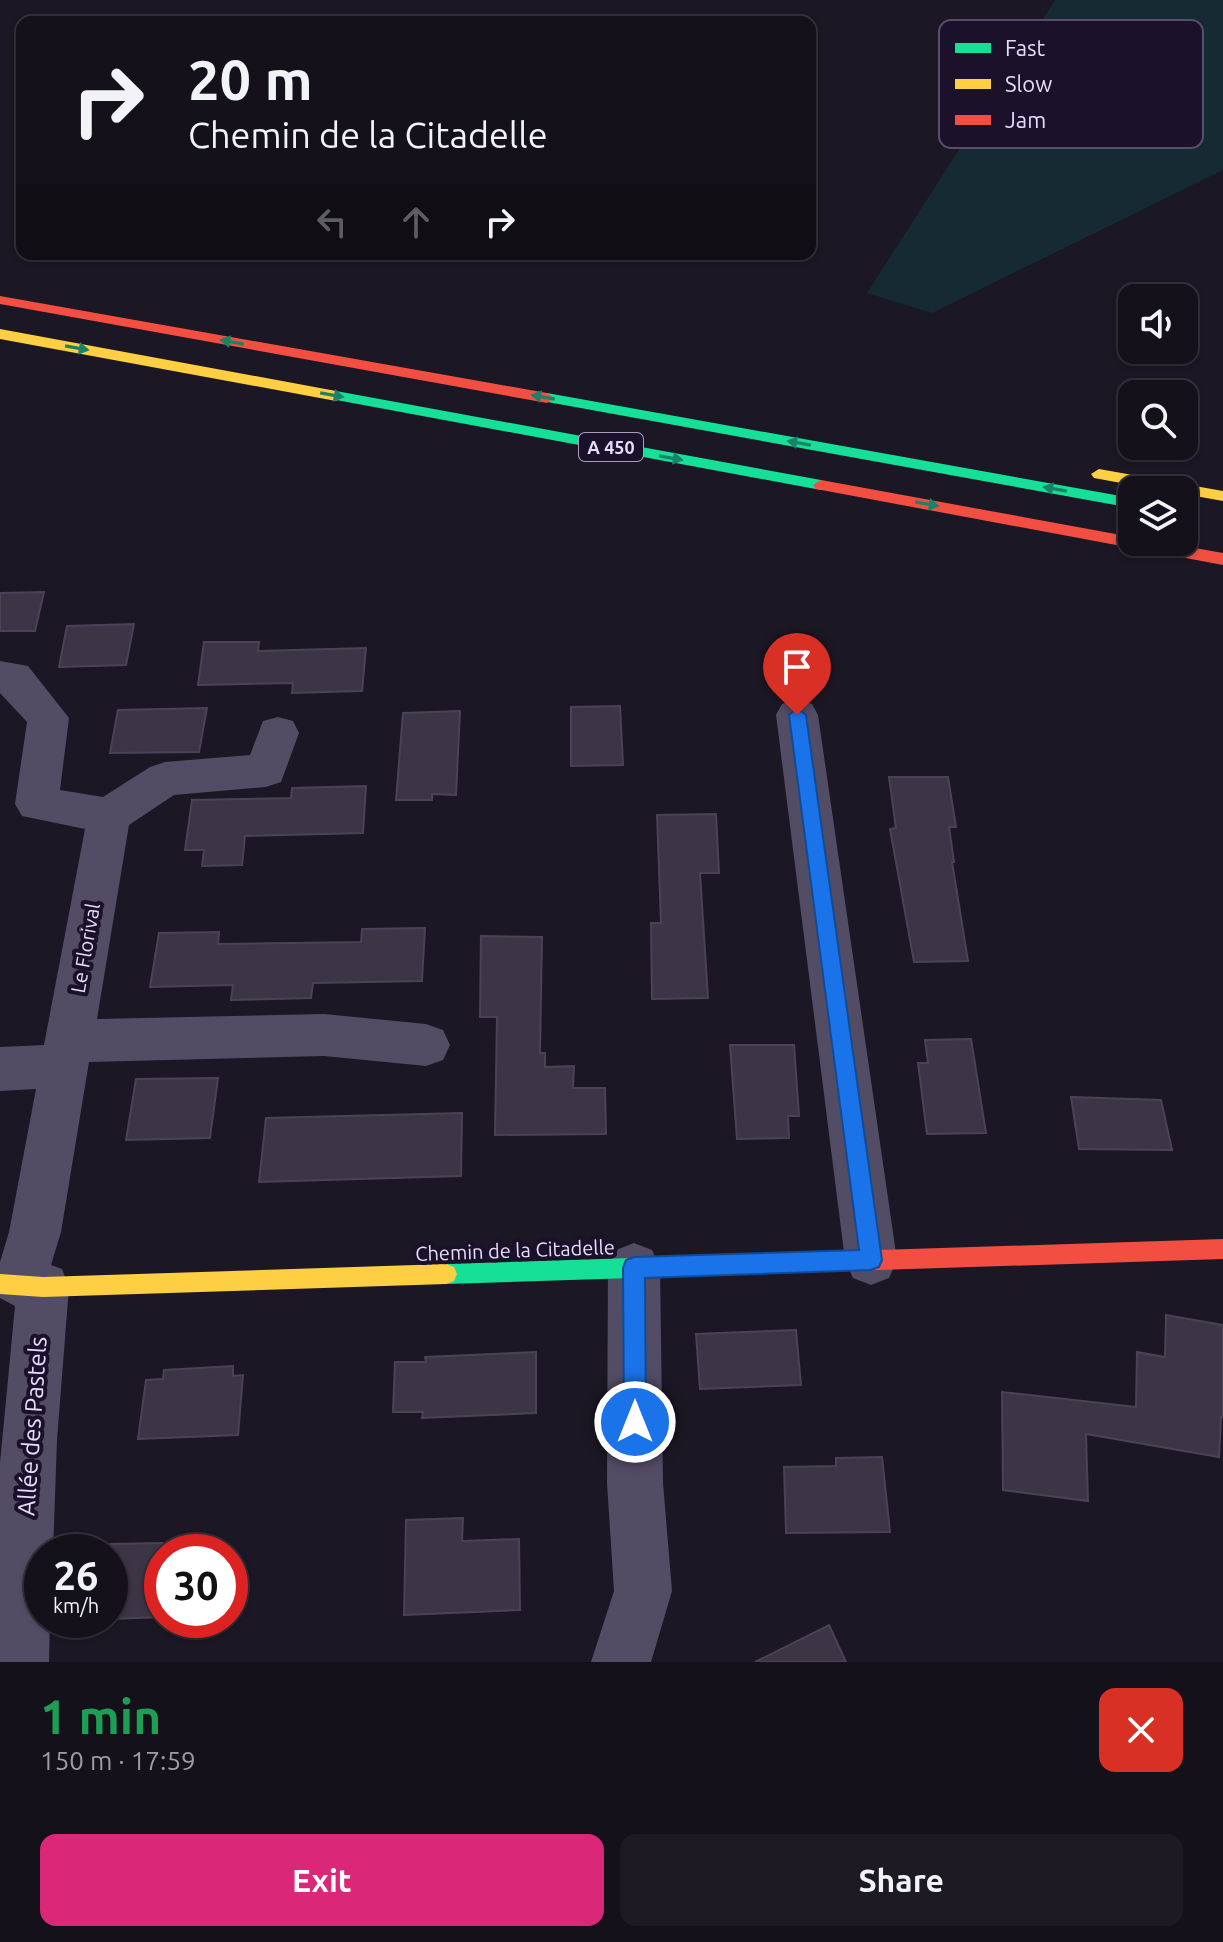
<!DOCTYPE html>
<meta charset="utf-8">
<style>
:root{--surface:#15111b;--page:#1e1a24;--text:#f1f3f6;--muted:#9d9da3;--line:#34313a;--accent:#db2777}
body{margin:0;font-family:Ubuntu,sans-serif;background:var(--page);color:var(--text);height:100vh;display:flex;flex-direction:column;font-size:30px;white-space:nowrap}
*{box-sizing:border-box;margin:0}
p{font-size:26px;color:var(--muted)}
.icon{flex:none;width:44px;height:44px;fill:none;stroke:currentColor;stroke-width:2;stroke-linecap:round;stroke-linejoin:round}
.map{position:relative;height:1662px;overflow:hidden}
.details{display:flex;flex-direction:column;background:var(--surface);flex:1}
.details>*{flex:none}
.top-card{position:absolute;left:16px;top:16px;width:800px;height:244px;border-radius:16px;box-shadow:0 2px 6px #0004,0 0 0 2px var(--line);background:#15111b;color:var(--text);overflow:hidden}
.fabs{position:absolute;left:1118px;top:284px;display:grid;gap:16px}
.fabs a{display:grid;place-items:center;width:80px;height:80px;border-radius:16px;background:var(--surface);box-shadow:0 2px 6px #0004,0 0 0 2px var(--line);font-size:40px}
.speed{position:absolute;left:24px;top:1534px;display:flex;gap:16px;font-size:40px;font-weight:700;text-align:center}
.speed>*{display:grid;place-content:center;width:104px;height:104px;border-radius:50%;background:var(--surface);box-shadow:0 2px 6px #0004,0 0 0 2px var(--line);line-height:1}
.speed small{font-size:20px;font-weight:400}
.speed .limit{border:12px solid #d22;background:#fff;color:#111}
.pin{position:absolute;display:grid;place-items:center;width:68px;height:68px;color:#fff;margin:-82px -34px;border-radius:50% 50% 50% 0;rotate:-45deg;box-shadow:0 0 8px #0007}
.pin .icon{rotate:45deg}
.me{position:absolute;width:88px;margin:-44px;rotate:0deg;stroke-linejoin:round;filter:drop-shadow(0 0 6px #0008)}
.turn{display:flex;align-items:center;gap:28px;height:168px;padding:0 40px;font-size:36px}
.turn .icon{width:104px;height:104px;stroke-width:2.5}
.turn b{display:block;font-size:56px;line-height:68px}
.lanes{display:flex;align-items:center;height:76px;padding:0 40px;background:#0003;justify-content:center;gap:40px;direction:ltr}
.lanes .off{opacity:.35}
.round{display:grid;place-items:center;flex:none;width:84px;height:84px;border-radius:16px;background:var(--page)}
.headline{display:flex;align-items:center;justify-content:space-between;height:136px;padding:0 40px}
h1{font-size:48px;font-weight:700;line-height:60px;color:#1e9e55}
.cta{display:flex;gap:16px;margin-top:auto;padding:16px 40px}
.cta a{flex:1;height:92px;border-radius:16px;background:var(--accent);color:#fff;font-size:32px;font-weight:700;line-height:92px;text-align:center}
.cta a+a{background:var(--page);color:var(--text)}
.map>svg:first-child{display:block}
.green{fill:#152a32}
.building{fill:#3c3546;stroke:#4b4257;stroke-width:2}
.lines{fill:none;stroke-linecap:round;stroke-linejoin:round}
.street{fill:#534c65;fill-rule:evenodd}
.fast{fill:#16e098;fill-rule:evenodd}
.slow{fill:#ffcf43;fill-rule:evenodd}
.jam{fill:#f24e42;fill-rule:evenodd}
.oneway{fill:#188366}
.route{fill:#1a73e8;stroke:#114b97;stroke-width:2}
.labels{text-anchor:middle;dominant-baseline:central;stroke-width:8;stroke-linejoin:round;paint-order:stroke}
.shield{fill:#1b112a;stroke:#aa9ebe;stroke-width:2}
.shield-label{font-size:18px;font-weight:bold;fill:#e7dbfe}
.street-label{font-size:20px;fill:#e7dbfe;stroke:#1b112a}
.near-street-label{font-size:24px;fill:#e7dbfe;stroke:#1b112a}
.key{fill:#1b112a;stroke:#584e6a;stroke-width:2}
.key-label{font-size:22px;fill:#e7dbfe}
</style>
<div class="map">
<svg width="1223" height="1662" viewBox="0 0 1223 1662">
<rect width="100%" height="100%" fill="#1c1724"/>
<polygon class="green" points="1055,0 1223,0 1223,170 932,313 867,293"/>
<g class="building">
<polygon points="44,592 35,631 0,631 0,593"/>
<polygon points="134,624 126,665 59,667 67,626"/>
<polygon points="204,642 259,642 258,651 366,648 362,691 292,693 293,683 198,685"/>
<polygon points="620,706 623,765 571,766 571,707"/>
<polygon points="207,708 199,752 110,753 118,710"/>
<polygon points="460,711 456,795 432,794 432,800 396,800 403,713"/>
<polygon points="889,777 948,777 956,827 949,827 954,862 952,862 968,961 914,962 890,829 896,828"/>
<polygon points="366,786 363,833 245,836 242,865 202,866 204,850 185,850 192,800 291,798 292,788"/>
<polygon points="716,814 719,873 700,873 708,998 652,999 651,923 661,923 657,815"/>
<polygon points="425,928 422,981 313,983 311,998 231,1000 233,985 150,987 159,933 219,932 218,944 361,942 362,929"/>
<polygon points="481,936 542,937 540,1053 545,1053 545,1067 574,1066 573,1088 605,1088 606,1134 495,1135 497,1017 480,1017"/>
<polygon points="971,1039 986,1133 927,1134 918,1063 928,1063 925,1040"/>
<polygon points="730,1045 794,1045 799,1116 788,1116 789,1138 737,1139"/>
<polygon points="218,1078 210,1138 126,1140 136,1079"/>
<polygon points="1071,1097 1161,1100 1172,1150 1079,1149"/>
<polygon points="462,1113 461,1176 259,1182 266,1118"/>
<polygon points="1166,1315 1223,1325 1223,1417 1221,1417 1219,1457 1086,1434 1088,1501 1003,1490 1002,1392 1136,1407 1137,1352 1165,1357"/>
<polygon points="796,1330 801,1385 700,1389 696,1334"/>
<polygon points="536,1352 536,1413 422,1418 423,1412 393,1412 395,1362 426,1362 425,1357"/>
<polygon points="233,1366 233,1376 243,1375 238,1435 138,1439 146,1380 163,1379 164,1370"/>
<polygon points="882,1457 890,1532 786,1533 784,1467 836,1466 836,1458"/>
<polygon points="463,1518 462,1541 519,1539 520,1610 404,1615 406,1520"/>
<polygon points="162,1543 162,1617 110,1619 110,1544"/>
<polygon points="829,1625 846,1662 755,1662"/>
</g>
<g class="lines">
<g class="street">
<polygon points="0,661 28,666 69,718 60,790 103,797 150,767 165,762 250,755 263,721 278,717 293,721 299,733 281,782 266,787 174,795 129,825 97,1019 324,1014 426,1024 443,1030 450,1045 443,1060 426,1066 324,1056 89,1062 61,1232 51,1265 62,1269 69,1287 57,1440 53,1552 42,1552 42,1620 50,1620 49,1662 0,1662 0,1463 15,1306 0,1298 0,1262 9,1232 36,1089 0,1091 0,1047 44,1045 85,829 22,816 15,804 27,722 0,693"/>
<polygon points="797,699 812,704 818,715 897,1260 889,1278 871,1285 853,1278 845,1260 776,715 782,704"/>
<polygon points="634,1243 652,1250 660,1268 663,1483 672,1591 651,1662 591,1662 614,1591 607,1483 608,1268 616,1250"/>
</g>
<g class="fast">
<polygon points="336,391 821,480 829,485 821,490 331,399 331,393"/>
<polygon points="547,393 1132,498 1132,508 542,401 542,395"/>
<polygon points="817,1252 825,1255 828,1262 825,1269 817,1272 446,1284 438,1281 435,1274 438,1267 446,1264"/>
</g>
<g class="slow">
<polygon points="0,329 336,391 343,396 336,401 0,339"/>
<polygon points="1099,469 1223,491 1223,501 1184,494 1184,490 1159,490 1094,478 1091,474"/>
<polygon points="446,1264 454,1267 457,1274 454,1281 446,1284 43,1297 0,1294 0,1274 43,1277"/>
</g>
<g class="jam">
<polygon points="0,296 547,393 554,398 547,403 0,304"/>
<polygon points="821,480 1132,537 1132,542 1161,542 1223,553 1223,565 816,489 813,485"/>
<polygon points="1223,1239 1223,1259 817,1272 809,1269 806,1262 809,1255 817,1252"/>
</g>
</g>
<defs><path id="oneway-solid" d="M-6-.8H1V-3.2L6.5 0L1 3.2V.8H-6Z" transform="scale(2)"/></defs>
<g class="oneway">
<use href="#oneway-solid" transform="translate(232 342) rotate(-170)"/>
<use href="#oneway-solid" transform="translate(77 348) rotate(10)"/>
<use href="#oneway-solid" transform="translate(332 395) rotate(10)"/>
<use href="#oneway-solid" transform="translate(543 397) rotate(-170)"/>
<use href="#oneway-solid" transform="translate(799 443) rotate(-170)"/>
<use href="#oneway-solid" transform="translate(671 458) rotate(10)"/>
<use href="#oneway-solid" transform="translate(1055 489) rotate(-170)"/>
<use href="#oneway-solid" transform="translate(927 504) rotate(10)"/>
</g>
<polygon class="route" points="797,708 806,715 882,1260 879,1267 871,1270 645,1278 646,1422 643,1430 635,1433 627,1430 624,1422 623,1268 626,1260 634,1257 859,1250 789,715"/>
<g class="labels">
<rect class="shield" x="579" y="433" width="64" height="28" rx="6"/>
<g class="shield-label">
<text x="611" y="447">A 450</text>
</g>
<g class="street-label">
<text transform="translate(85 948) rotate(-80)">Le Florival</text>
<text transform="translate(515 1250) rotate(-2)">Chemin de la Citadelle</text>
</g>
<g class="near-street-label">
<text transform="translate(32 1426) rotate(-86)">Allée des Pastels</text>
</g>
</g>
<rect x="939" y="20" width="264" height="128" rx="12" class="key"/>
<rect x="955" y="43" width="36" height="10" fill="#16e098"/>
<rect x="955" y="79" width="36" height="10" fill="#ffcf43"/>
<rect x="955" y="115" width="36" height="10" fill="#f24e42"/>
<g class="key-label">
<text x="1005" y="56">Fast</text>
<text x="1005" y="92">Slow</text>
<text x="1005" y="128">Jam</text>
</g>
</svg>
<div class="fabs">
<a><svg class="icon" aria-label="sound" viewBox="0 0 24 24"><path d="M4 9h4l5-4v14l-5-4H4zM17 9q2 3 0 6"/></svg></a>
<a><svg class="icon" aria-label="search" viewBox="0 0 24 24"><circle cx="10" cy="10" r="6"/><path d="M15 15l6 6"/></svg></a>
<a><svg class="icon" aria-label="layers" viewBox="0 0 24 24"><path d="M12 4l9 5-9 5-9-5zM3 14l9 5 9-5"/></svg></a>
</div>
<div class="speed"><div>26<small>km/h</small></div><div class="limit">30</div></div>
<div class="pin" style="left:797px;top:715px;background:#d93025"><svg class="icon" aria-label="arrive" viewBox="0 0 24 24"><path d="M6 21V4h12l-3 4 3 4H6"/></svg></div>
<svg class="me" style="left:635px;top:1422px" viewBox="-20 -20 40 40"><circle r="17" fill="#1a73e8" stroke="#fff" stroke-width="3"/><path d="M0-11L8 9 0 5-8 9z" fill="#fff"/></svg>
<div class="top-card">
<div class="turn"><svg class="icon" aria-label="right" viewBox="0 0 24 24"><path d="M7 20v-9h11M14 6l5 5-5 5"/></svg><div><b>20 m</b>Chemin de la Citadelle</div></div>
<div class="lanes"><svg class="icon off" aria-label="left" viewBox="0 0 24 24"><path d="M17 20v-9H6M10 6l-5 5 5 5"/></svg><svg class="icon off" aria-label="ahead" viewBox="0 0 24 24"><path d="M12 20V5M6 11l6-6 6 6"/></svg><svg class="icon" aria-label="right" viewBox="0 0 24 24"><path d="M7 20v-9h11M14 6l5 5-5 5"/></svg></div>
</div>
</div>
<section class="details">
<div class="headline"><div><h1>1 min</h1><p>150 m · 17:59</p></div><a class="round" style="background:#d93025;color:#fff"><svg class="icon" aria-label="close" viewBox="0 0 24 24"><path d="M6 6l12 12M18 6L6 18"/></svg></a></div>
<div class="cta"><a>Exit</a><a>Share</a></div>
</section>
